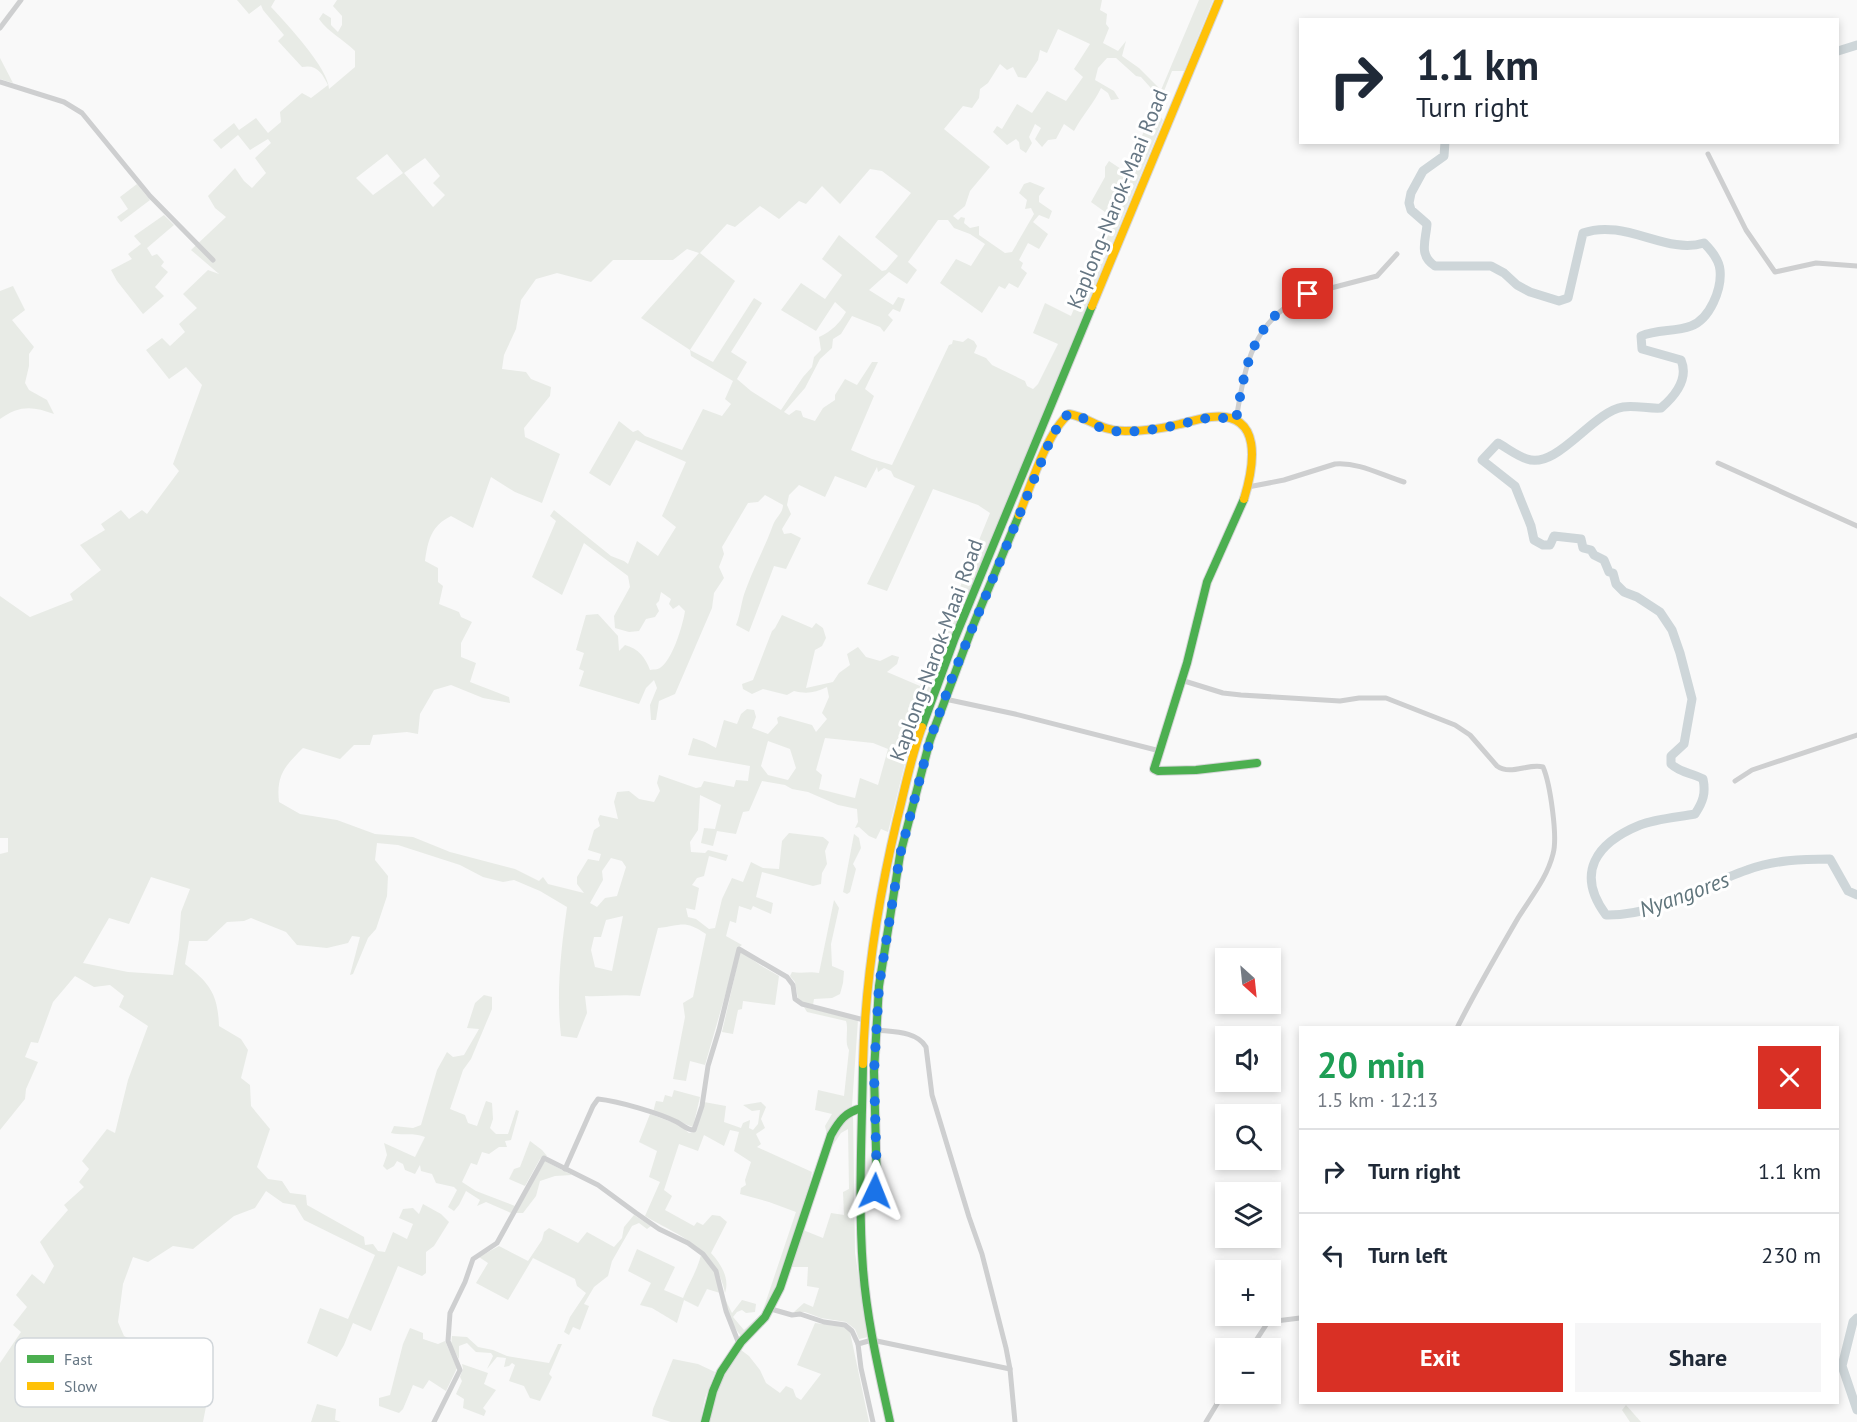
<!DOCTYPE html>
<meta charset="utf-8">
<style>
:root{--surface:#fff;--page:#f6f6f7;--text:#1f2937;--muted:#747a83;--line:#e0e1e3;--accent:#d93025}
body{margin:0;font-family:"PT Sans",sans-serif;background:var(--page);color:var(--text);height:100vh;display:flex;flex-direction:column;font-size:22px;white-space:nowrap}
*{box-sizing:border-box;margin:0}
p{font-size:20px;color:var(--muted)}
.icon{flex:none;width:33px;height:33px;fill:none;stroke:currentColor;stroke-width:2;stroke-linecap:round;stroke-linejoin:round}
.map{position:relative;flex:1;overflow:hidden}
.drawer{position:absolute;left:1299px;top:1026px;width:540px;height:378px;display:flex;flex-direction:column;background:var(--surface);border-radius:0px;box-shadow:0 3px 9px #0003}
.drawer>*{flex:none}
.banner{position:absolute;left:1299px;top:18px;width:540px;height:126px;border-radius:0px;box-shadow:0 3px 9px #0003;background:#fff;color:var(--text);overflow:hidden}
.needle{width:39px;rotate:153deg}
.controls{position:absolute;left:1215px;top:948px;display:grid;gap:12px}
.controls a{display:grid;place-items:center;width:66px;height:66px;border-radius:0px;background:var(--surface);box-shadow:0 3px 9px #0003;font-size:30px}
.pin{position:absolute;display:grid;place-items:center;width:51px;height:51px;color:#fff;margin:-26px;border-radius:12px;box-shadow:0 3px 9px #0006}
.me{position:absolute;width:66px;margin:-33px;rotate:2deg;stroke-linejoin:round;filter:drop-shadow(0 0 4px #0008)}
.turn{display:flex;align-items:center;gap:21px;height:126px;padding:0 18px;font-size:27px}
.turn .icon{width:78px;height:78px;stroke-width:2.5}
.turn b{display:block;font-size:42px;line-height:51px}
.round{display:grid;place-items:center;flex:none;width:63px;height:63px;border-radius:0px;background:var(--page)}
.head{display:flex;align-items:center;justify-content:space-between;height:102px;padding:0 18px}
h1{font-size:36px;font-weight:700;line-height:45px;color:#1e9e55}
.primary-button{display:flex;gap:12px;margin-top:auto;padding:12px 18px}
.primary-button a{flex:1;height:69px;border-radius:0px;background:var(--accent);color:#fff;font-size:24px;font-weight:700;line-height:69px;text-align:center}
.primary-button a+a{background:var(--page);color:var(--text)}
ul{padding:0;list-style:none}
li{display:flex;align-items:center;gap:18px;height:84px;padding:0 18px;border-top:2px solid var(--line)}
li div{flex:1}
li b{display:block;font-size:22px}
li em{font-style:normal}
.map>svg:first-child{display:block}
.green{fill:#e8ebe6;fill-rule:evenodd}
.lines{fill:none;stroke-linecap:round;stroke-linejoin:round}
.river{stroke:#ced6d9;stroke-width:9}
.fast-casing{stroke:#d5d6d7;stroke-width:10}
.slow-casing{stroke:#d5d6d7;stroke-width:10}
.street{stroke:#cecfd0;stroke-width:5}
.fast{stroke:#4caf50;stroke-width:8}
.slow{stroke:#ffc107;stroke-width:8}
.route{stroke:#1a73e8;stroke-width:10;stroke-dasharray:0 18}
.labels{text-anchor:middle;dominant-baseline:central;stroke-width:6;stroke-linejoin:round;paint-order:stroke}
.street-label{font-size:21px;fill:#657683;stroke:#fff}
.water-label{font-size:22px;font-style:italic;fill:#60757c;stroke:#fff}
.key{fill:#fff;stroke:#d1d6da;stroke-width:1.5}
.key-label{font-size:16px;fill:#657683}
</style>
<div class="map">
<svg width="1857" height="1422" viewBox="0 0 1857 1422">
<rect width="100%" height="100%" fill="#f9f9f9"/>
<g class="green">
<path d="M237 0H275L271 7C286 23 329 69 329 89L355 67V51C343 39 329 33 319 19L323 13 331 18V25L338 32 342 25V16L333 6 337 0H1102L1100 10 1107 14 1106 24 1109 28 1103 43 1118 51 1126 41 1122 56 1139 68 1161 90 1199 0H1213L1184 71H1172L1156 111 1163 120 932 683 909 747 888 832 881 829 876 839 869 836 859 827 855 828 858 822 857 809 838 805 808 792 792 789 785 785 762 781 749 811 743 812 736 834 717 831 713 846 701 843 704 828 715 829 721 805 700 795 698 830 690 842 691 852 705 853 708 850 728 855 726 861 709 856 704 876 697 878 692 885 699 888 695 910 686 908 688 917 696 919 709 929 715 928 722 899 732 878 743 882 751 862 763 868 779 869 782 841 789 833 823 837 829 842 825 851 827 864 822 873 821 884 813 886 762 872 756 897 773 903 771 914 753 906 751 910 739 906 736 923 730 921 726 936 742 945 739 947 705 1065 690 1061 686 1081 673 1079 685 1017 683 1003 693 997 706 934C683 919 682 926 658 928L640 996C621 994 604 997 585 996L587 1013 577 1038 561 1036C556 992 561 950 567 907L540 891 514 880 503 882 483 877 460 865 398 845 377 843 375 860 388 876 387 896 376 929 368 938 353 974 350 975 360 937 352 936 348 943 327 948 297 945 286 932 251 918 244 921 227 922 207 941H189L185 964C210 983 218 995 219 1026L241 1039 248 1050 241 1078 250 1085 251 1106 270 1129 257 1167 268 1179 282 1181 290 1193 306 1195 307 1205 364 1237 365 1245 373 1244 378 1251 385 1252 393 1232 407 1239 413 1224 399 1218 403 1209 413 1208 419 1214 423 1204 441 1214 449 1222 434 1246 426 1252V1273L422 1276 398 1266 371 1331 353 1323 344 1345 337 1357 307 1343 320 1308 348 1319 375 1255 304 1220 295 1205 283 1203 266 1191 255 1208 234 1216 193 1249 173 1246 148 1262 133 1257 123 1284 118 1322 124 1336 138 1343 168 1369 210 1386 203 1422H0V1363L21 1332 13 1325 27 1307 16 1295 32 1274 44 1284 54 1266 40 1242 68 1210 64 1205 84 1187 79 1182 89 1169 82 1161 107 1129 115 1133 128 1080 148 1026 119 1007 124 996 110 985 94 987 75 976 53 1002 38 1043 31 1042 25 1057 38 1062 26 1089 25 1099 0 1130V854L8 852V838H0V596L30 617 73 600 70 594 101 570 80 545 105 530 101 524 121 510 129 519 142 510 147 514 179 471 173 464 202 385 186 367 169 379 146 350 162 338 170 346 185 332 179 324 197 308 183 294 208 270 219 274 191 250 226 217 215 208 208 196 235 168 244 181 252 188 266 173 255 158 271 143 268 139 250 150 238 135 221 149 213 140 234 123 239 130 256 118 268 133 281 122 280 112 302 93 311 98 328 85C322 73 317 64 302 67L278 41 284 35 263 10 261 5 249 14ZM1058 29 1090 44 1074 69 1083 77 1066 101 1047 91 1032 113 1017 104 1002 129 997 126 993 132 1007 145 1016 139 1019 142 1020 149 1026 153 1032 143 1029 137 1035 124 1041 128 1035 139 1042 147 1048 140 1056 139 1064 124 1074 131C1082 116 1094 103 1101 88L1108 93 1111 100 1119 99 1114 91 1095 80 1098 68 1107 58H1116L1136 76 1141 77 1158 96 1127 173 1109 161 1105 167V177L1091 202 1112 217 1071 316 1045 303 1033 333 1058 344 1038 384 1033 389 1027 386 1025 381 992 365 986 358 974 353 977 346 974 341 968 338 963 342 953 340 952 344 949 345 892 465 872 459 851 450 874 396 865 389 878 362H872L857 385 845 379 835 395V400L823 408 815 421 803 417 801 411 796 410 789 415 784 412 805 388 820 359 832 348 833 339 841 334 852 316 880 327 884 332 893 320 888 315 893 309 900 312 905 299 898 297 893 305 869 290 889 272 907 284 917 270 908 262 938 220H948L954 228 970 234 985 244 971 266 956 259 940 283 982 313 999 286 1005 289 1009 283 1018 288 1027 273 1021 268 1023 263 1019 260 1028 243 1039 249 1048 234 1033 222 1039 215 1049 219 1052 211 1039 202V196L1045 188 1030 182 1024 184 1019 193 1027 200 1025 209 1031 208 1034 214 1012 252 1005 253 979 235V226L970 228 964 223 965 218 961 217 958 220 953 216 965 206 970 191 990 167 944 129 963 106 972 108 979 98 980 89 988 83 1000 64 1007 70 1013 67 1018 77 1026 78 1038 60 1040 50 1047 53ZM387 154 403 173 373 195 356 178ZM425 158 440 176 433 183 445 195 433 207 404 173ZM870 169 882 171 911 193 875 237 898 256 886 270 882 271 839 235 822 259 842 275 825 299 801 283 781 310 816 331 835 302 846 312C839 324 832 331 819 337L821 350 814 357 812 367 803 377 781 410 751 391 737 379 747 362 731 352 762 303 754 298 713 362 690 350 735 281 700 253 727 224 735 227 760 206 779 219 799 201 806 204 822 186 840 204ZM687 249 699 253 641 318 690 350 691 356 733 381 725 399 731 404 722 416 703 409 682 450 645 436 638 430 633 432 619 421 589 473 610 486 636 440 686 462 662 516 676 527 658 556 637 541 628 564 624 561 611 556 554 510 550 516 556 521 532 577 562 595 584 543 628 576 630 587 614 616 615 628 629 632 639 631 646 619 655 617 659 611 656 604 659 601 661 592 671 599 669 604 673 609 679 605 685 611C683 625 672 661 660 668 657 670 654 669 650 670 645 657 639 649 625 645L619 651 618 636 598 614 586 615 576 650 584 653 579 669 584 671 579 686 639 704 646 688 654 680 657 688 650 705 651 720H656L659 701 675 694 712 608 714 593 724 578 719 567 724 554 722 547 748 503 758 502 765 495 783 505C783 513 776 517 773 525 765 547 754 567 746 589 741 601 741 613 736 625L749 632 774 566 786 569 801 538 791 533 784 534 782 529 791 514 787 505 789 495 799 485 825 497 835 476 866 488 877 467 878 472 884 468 891 471 894 477 915 486 867 584 887 591 933 489 978 505 990 513 920 686 887 672 897 664 899 657 892 655 880 661 866 657 858 647 847 654 850 665 839 673 833 682 806 688 815 650 822 646 826 638 823 628 816 623 812 628 782 615 775 628 772 631 753 680 742 684 743 689 752 694 763 689 787 695 794 691C806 694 815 693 827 687L829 697 822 713 827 719 816 732 812 725 780 716 777 718 778 723 768 734 752 728 756 717 754 710 747 709 741 714 737 724 724 720 716 748 705 742 693 738 688 755 750 766 748 781 736 780 734 787 704 781 701 787 696 788 659 775 657 783 660 791 654 802 639 799 629 791 617 792 614 802 618 819 600 815 598 819 600 826 594 830 588 850 601 854 599 861 588 859 577 877V884L584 893 548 884 543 877 539 881 515 869 450 852 413 837 375 834 337 820 300 814 279 802C276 775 285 766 303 748L340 759 354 745H370L373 735 407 732 418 734 420 714 434 690 451 685 483 698 510 703 509 697 470 682 476 663 461 657V643L472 622 461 617 459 612 439 604 443 586 438 582V568L425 561C428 540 431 526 451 516L473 528 491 477 515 492 542 503 560 454 525 437 524 428 550 396 551 387 531 379 526 372 502 369 504 355 516 329 521 300 536 279 557 273 591 282 613 260H673ZM825 738 873 743 888 749 878 785 860 778 855 798 819 789 822 775 816 770ZM768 741 790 749 796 768 788 780 768 775 761 766ZM611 858 622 861 626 867 617 896 605 898 597 907 590 903 603 880 602 871ZM151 877 190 889 181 912 179 939 173 975 128 972 83 963 109 918 129 924ZM623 916 612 971 595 967 591 950 594 937H601L606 920Z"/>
<polygon points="0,58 13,83 0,79"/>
<polygon points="137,184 150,200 121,222 117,217 128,209 120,197"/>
<polygon points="164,215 174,225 147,248 152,256 157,254 164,262 161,266 168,272 155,287 164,296 143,314 117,281 111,270 132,259 128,254 141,244 134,236"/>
<path d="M13 286 25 310 12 320 34 347 29 354V366L25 383 29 390 47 400 54 414C33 406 19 405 0 419V291Z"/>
<polygon points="854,834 859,838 861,848 853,864 856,869 850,892 847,894 843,892"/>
<path d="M834 900 839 908 831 944 832 966 844 971 843 983 840 994 832 998 814 999 813 1005 803 1003 798 999 795 982 790 976 792 972C802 974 809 971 819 973Z"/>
<polygon points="740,953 743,953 760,965 779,976 775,1005 743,1001 742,1009 738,1010 733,1034 722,1032"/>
<path d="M484 995 492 997V1009L471 1059 463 1070 450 1109 465 1115 468 1123 477 1126 486 1101 492 1103 493 1119 490 1128 496 1134H508L516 1110 519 1111 511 1140 505 1141 507 1147H499L489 1154 482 1152 477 1165 471 1163 462 1182 476 1191 515 1206 511 1213 486 1202 477 1206 480 1200 466 1191 459 1205 454 1211 448 1207 457 1190 454 1187 436 1183 432 1174 421 1171 420 1165 415 1174 405 1170 403 1164 397 1161 394 1166 387 1170 383 1166 387 1155 384 1143 415 1157 425 1137C412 1132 404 1136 391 1133L394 1126 413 1128 421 1125 437 1070 447 1052 453 1057 464 1055 479 1029 467 1028 475 1003Z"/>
<path d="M804 1007 858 1020 852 1106C838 1112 833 1122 827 1135L825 1126 832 1114 815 1110 818 1090 844 1096 849 1050C844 1042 849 1030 846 1021L807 1012Z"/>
<polygon points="674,1090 700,1097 693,1127 653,1112 656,1101 663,1102 665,1095 672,1097"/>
<path d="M704 1102 726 1106 724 1122 741 1128 743 1123 750 1120 749 1128 753 1130 758 1124 760 1110 752 1111 743 1105 761 1102 766 1107 761 1119 765 1128 756 1134 761 1144 757 1147 812 1172 809 1187 768 1308 746 1334 741 1336C732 1326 728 1312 725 1299L732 1313 742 1300 756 1304 755 1312 746 1313 742 1310 737 1312 733 1317 744 1330 762 1313 796 1212 769 1202 740 1194 741 1188 746 1185 745 1180 751 1162 734 1151 739 1132 730 1130 724 1146 704 1135 698 1151 679 1144 664 1190 672 1196 665 1210 694 1226 697 1222 703 1225 712 1215 720 1216 727 1222 711 1253C721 1264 730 1278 725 1293 716 1248 681 1237 645 1216L660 1182 649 1177 657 1151 639 1142 650 1114 677 1124 689 1133 694 1132 697 1128Z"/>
<path d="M853 1114 855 1253 868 1337 859 1339 855 1329 846 1322 821 1318 805 1312H794L804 1303 813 1307 819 1288 807 1286 808 1267H791L803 1230 823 1238 831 1213 844 1215 843 1192 849 1189 848 1129 841 1133 831 1148C837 1135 840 1122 853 1114Z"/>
<polygon points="530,1141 542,1150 547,1156 540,1159 525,1186 509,1179 514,1169 520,1167"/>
<polygon points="545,1161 572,1175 555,1176 540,1181 536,1196 523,1213 516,1213"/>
<polygon points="634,1215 651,1226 647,1229 639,1223 632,1226 612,1261 608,1276 594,1287 584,1304 589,1306 580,1330 573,1327 569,1335 564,1332 570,1317 586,1293 577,1286 575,1279 533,1258 508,1300 476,1283 488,1263 479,1257 499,1246 528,1261 542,1240 544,1232 549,1228 578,1243 587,1232 614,1247 622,1238 624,1227"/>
<path d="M637 1249 675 1267 664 1290 683 1298C689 1283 697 1271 701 1255L714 1270 720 1293 707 1289 698 1307 684 1300 677 1323 652 1308 640 1305 651 1283 628 1271Z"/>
<path d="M815 1323 844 1327 850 1332 869 1422H708C715 1390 722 1376 741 1350L749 1356 760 1370 766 1383 780 1393 786 1386 793 1389 796 1397 801 1400 821 1374 797 1365Z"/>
<polygon points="410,1328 423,1333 423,1339 438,1344 445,1341 457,1368 446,1391 429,1380 423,1389 413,1385 403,1409 399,1413 379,1406 379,1398 390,1395 403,1344"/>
<polygon points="452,1336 467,1337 478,1347 493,1350 507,1356 549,1363 558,1344 562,1344 549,1374 552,1377 540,1401 530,1398 524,1386 509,1381 515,1365 512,1363 509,1366 504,1367 506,1358 497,1357 487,1369 493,1356 491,1353 476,1352 467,1343 459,1346 459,1359 451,1345"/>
<polygon points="673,1359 698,1364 715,1372 705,1398 700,1422 671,1422 652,1416 653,1409"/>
<polygon points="462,1364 488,1373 484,1384 496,1390 483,1408 486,1411 484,1416 463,1408 464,1399 456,1394 462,1381 460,1377 463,1369"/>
<polygon points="317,1404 336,1409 335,1420 341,1422 311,1422"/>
<polygon points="1626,1405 1641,1422 1630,1422 1622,1410"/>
</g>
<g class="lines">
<g class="river">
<polyline points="1838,51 1857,45"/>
<path d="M1445 142 1444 156 1423 171 1411 193 1409 203 1411 210 1427 224C1426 240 1418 255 1435 266H1491L1504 273 1517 285 1530 292 1559 301 1568 298 1583 233C1625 218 1666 255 1704 243 1711 250 1719 259 1720 270 1722 289 1710 319 1691 326 1675 332 1657 329 1641 336L1642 349 1681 360C1689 379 1675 396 1661 408 1649 409 1635 405 1623 407 1592 412 1557 470 1527 459 1517 456 1507 448 1498 443L1482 460 1515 486 1531 526 1534 540 1543 545H1550L1554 536 1581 539 1583 548 1591 550 1594 555 1604 560 1609 572 1613 573 1616 584 1624 592 1637 597 1660 612 1672 630 1680 653 1692 699 1684 744 1671 756V764C1682 774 1691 772 1703 779 1706 793 1703 802 1695 814 1679 817 1655 819 1640 825 1596 843 1575 873 1606 915 1658 916 1700 886 1747 870 1774 860 1802 859 1830 859L1848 891 1857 895"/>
<polyline points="1857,1318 1853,1322 1842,1366 1857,1410"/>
</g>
<defs>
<g id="fast">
<polyline points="1244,499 1207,582 1187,663 1154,769 1158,771 1196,770 1257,763"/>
<polyline points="922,727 954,640 1092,306"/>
<path d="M863 1064C862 1132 858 1202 863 1269 867 1321 879 1371 890 1422"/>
<polyline points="861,1192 875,1192 877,1188 874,1072 879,986 900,855 930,740 972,628 1019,515"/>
<path d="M705 1422 713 1391 721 1372 741 1342 765 1317 780 1288 831 1135C839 1121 845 1112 862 1108"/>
</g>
<g id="slow">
<polyline points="1092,306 1219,0"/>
<path d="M1019 515C1030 488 1047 432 1069 414 1091 418 1099 431 1125 431 1144 431 1162 429 1180 424 1190 422 1200 418 1211 417 1264 411 1254 466 1244 499"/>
<path d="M863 1064C865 981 878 900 897 820 905 788 911 757 922 727"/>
</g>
</defs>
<use href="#fast" class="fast-casing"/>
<use href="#slow" class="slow-casing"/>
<g class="street">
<polyline points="0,28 21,0"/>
<polyline points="0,82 64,102 82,113 150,196 213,260"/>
<polyline points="1708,154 1746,230 1775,272 1816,263 1857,266"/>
<path d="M1236 420C1245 366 1252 319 1308 294L1377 276 1397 254"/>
<polyline points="1718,463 1857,526"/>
<path d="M1248 487 1284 480 1335 464C1359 462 1381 475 1404 482"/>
<path d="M1181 680 1223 693 1241 695 1340 701 1359 698H1386L1455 725 1470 735 1497 766C1511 776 1528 763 1543 767 1550 783 1558 837 1553 854 1547 878 1531 897 1518 918 1497 954 1476 990 1457 1028"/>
<polyline points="945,699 1015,714 1160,751"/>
<polyline points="1735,781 1752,770 1857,735"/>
<path d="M876 1030C893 1032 917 1031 926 1047L932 1095 969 1217 982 1254 1006 1348 1010 1369 1015 1422"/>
<path d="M565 1169 593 1106 598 1099C618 1101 659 1113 677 1122 684 1126 687 1130 694 1130L702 1106 708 1066 719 1030 739 949 787 977 793 985 795 999 802 1004 864 1020"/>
<polyline points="771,1309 792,1315 800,1314 824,1322 845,1325 852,1331 858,1344 861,1368 873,1422"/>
<polyline points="858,1344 872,1340 1010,1369"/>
<polyline points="1251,1348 1268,1322 1300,1318"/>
<polyline points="434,1422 460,1370 448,1341 450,1313 465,1282 473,1259 497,1243 544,1158 598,1185 636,1213 659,1229 688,1243 703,1254 716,1271 726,1311 739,1344"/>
<polyline points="1206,1422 1226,1389"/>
</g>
<use href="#fast" class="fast"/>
<use href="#slow" class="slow"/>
</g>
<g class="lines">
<path class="route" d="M875 1191 877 1182 874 1072 879 986 900 855 930 740 953 675 1052 436 1064 417 1069 414C1085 415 1095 429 1112 431 1131 433 1153 430 1172 426 1198 421 1208 414 1236 420 1245 367 1252 318 1308 294"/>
</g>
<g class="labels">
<g class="street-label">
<text transform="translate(1117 199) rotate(-68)">Kaplong-Narok-Maai Road</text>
<text transform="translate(936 650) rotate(-70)">Kaplong-Narok-Maai Road</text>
</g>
<g class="water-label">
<text transform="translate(1684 894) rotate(-20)">Nyangores</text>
</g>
</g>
<rect x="15" y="1338" width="198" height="69" rx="9" class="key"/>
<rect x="27" y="1355" width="27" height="8" fill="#4caf50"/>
<rect x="27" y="1382" width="27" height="8" fill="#ffc107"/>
<g class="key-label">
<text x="64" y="1365">Fast</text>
<text x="64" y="1392">Slow</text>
</g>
</svg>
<div class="controls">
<a><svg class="needle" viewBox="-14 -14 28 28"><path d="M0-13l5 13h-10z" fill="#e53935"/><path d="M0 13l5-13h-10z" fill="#747a83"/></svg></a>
<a><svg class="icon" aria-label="sound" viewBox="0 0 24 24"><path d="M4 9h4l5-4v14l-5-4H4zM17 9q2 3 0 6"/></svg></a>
<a><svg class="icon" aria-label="search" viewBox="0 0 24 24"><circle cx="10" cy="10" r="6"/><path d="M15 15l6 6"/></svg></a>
<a><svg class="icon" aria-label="layers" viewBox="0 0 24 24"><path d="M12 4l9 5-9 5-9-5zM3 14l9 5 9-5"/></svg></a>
<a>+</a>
<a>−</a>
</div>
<div class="pin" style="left:1308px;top:294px;background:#d93025"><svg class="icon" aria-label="arrive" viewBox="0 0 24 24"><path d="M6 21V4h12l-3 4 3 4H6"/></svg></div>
<svg class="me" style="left:875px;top:1191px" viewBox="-20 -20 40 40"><path d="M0-17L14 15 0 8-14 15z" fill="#1a73e8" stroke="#fff" stroke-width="4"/></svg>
<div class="banner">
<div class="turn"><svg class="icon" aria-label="right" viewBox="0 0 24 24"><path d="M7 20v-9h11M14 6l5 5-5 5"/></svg><div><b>1.1 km</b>Turn right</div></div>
</div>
<section class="drawer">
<div class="head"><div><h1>20 min</h1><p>1.5 km · 12:13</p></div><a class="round" style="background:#d93025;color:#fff"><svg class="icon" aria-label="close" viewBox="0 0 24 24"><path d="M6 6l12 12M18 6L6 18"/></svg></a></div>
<ul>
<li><svg class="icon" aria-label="right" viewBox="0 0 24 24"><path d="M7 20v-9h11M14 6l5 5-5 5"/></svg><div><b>Turn right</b></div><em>1.1 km</em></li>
<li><svg class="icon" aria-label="left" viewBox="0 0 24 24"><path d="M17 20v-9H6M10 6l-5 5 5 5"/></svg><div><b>Turn left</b></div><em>230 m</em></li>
</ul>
<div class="primary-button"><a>Exit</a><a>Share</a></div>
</section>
</div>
